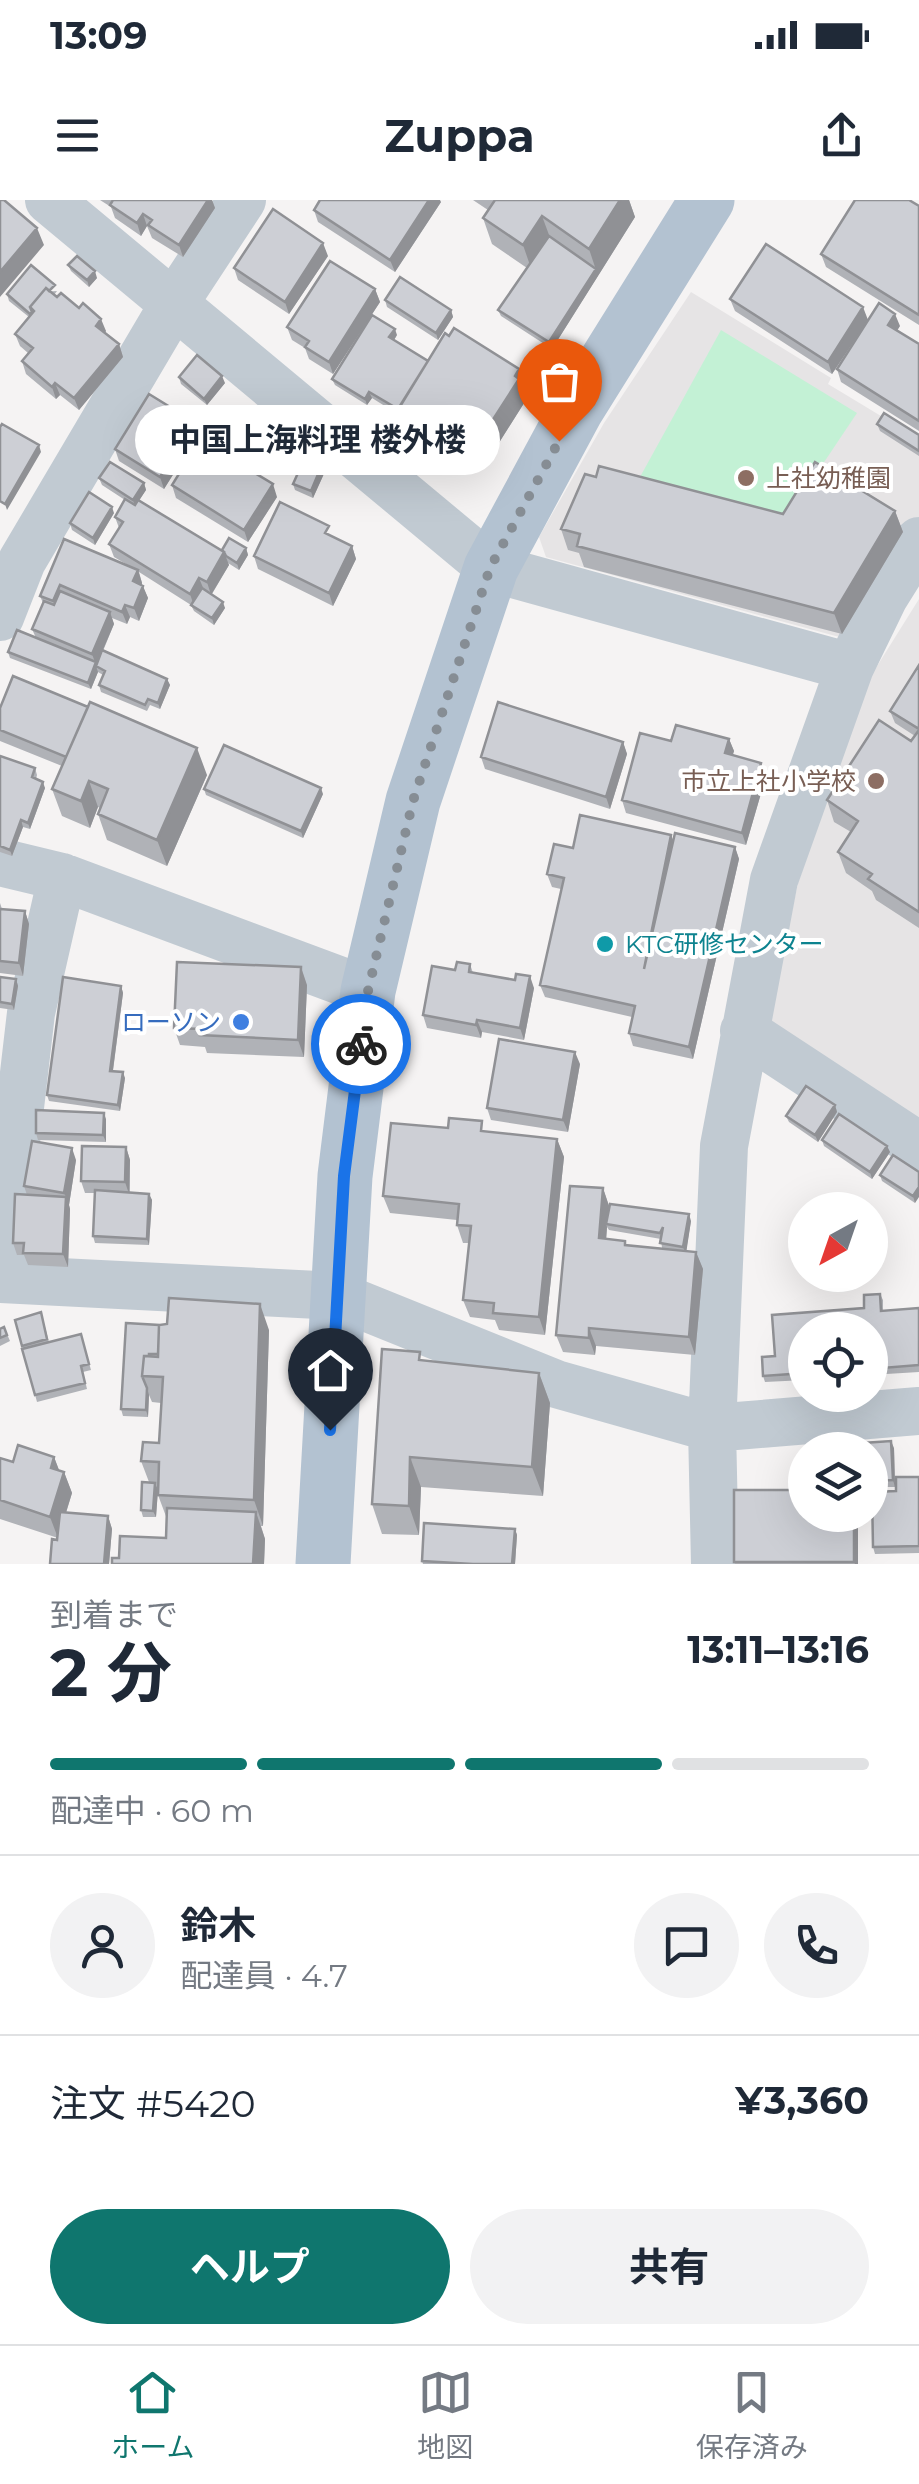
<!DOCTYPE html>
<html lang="ja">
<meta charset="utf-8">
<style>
:root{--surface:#fff;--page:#f2f2f3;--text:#1f2937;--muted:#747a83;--line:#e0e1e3;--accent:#0f766e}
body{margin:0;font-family:Montserrat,"Noto Sans JP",sans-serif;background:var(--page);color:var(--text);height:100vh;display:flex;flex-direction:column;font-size:38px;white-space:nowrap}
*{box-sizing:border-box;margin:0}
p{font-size:32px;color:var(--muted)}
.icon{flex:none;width:55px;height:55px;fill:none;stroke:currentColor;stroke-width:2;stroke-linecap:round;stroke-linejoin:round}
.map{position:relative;height:1364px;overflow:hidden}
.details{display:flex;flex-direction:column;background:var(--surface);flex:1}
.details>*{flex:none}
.needle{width:65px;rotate:220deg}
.controls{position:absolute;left:788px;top:992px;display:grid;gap:20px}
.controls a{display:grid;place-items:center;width:100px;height:100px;border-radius:50%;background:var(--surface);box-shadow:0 10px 40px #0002;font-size:50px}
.pin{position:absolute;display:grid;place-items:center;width:85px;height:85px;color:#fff;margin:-102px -42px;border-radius:50% 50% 50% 0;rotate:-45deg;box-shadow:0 0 10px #0007}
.pin .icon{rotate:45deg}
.courier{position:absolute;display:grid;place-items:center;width:100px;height:100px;margin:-50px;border:8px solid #1a73e8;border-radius:50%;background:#fff;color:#222;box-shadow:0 2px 12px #0007}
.bubble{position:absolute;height:70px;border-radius:35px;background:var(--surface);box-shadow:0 10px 40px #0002;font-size:32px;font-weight:700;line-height:70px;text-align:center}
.overview em{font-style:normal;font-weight:700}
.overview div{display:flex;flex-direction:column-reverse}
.overview{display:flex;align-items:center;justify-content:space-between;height:170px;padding:0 50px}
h1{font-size:65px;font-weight:700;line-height:75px}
.bar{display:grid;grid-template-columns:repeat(4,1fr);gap:15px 10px;align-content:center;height:120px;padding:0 50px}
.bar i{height:12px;border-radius:8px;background:var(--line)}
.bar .selected{background:var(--accent)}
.bar p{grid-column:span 4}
.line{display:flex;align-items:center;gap:25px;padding:0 50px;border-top:2px solid var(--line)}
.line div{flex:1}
.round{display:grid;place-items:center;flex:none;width:105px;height:105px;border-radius:52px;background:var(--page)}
.cta{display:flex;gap:20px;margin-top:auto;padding:20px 50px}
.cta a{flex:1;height:115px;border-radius:60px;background:var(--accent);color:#fff;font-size:40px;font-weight:700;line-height:115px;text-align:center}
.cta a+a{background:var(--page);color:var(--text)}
.status{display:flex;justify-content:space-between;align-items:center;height:70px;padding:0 50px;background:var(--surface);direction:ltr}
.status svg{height:28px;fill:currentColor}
header{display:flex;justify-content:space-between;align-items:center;height:130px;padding:0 50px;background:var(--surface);font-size:45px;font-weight:700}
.dock{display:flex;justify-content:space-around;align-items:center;height:140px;border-top:2px solid var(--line);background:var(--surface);font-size:28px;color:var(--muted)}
.dock a{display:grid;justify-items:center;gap:5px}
.dock .selected{color:var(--accent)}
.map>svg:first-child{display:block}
.education{fill:#e6e4e5}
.green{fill:#c3f1d5}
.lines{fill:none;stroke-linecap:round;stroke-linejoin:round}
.minor{stroke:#c1cad2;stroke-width:48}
.primary{stroke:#b3c2d1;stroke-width:55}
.wall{fill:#b0b2b7;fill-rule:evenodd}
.shaded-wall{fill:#909195}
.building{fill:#cdcfd5;stroke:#909195;stroke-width:2.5}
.done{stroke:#868d94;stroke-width:10;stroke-dasharray:0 18}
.route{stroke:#1a73e8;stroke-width:12}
.education-dot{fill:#8d6e63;stroke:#fff;stroke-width:4}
.culture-dot{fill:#0f9aa8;stroke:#fff;stroke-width:4}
.shop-dot{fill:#3f7fe0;stroke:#fff;stroke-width:4}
.labels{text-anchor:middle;stroke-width:8;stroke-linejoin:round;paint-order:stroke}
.education-label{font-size:25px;fill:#785e54;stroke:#fff;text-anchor:start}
.culture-label{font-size:25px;fill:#0d838f;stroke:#fff;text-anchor:start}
.shop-label{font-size:25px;fill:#366cbe;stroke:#fff;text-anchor:end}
</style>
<div class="status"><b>13:09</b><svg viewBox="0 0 49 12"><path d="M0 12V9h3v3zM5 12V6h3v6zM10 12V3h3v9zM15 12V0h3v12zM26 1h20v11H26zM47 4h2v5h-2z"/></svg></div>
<header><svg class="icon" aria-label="menu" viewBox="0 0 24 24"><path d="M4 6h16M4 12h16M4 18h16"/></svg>Zuppa<svg class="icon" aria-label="share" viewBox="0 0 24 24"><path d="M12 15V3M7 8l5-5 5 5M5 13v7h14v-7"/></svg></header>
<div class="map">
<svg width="919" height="1364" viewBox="0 0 919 1364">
<rect width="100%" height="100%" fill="#f5f3f3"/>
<!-- education -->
<path class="education" d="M691,92L831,178L828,184L919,239V317L843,438L546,357L539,337L604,223Z
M919,399V924L777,827L769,817L798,683L869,479Z"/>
<!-- green -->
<path class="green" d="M721,130L857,213L788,316L753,314L640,277Z"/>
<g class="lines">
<!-- minor -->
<path class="minor" d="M49,0L491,368L850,467
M919,341L884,397L850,467L774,680L724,946L712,1228L919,1211
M0,417L22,361L175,102L242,0
M0,662L62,677L368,791
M744,831L919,946
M0,1079L338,1096L556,1184L712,1228L715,1364
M0,1079L31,813L62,677"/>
<!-- primary -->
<path class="primary" d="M323,1364L345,976L368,791L413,601L491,368L576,210L707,0"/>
</g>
<!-- wall -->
<path class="wall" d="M100,0H212L215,8L183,57L152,38L147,26L141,36L115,18L111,7Z
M473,0H629L635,17L552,149L501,116L498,110L527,68L492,44L483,18L488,10Z
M441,2L395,72L318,22L314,10Z
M919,6V125L826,67L821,54Z
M328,56L289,114L238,80L234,68Z
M68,65L97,78L89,87L71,71Z
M375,89L380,102L333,174L309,159L305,148L292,140L287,127Z
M57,91L54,95L106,131L105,133L119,144L123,157L79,210L60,195L56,199L26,174L22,161L28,153L20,146L15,134L29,117L9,101L7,94Z
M730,99L868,120L832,174L735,111Z
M385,100L451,110L453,117L438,140L387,107Z
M900,126L897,130L919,144V231L841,182L837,169Z
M397,135L394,140L428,161L519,169L527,190L524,194L526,200L490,257L479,250L474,257L436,234L427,248L404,234L396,213L372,198L367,205L335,185L332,179Z
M179,177L225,183L207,205L181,184Z
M183,224L180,229L191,246L164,289L119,261L115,249Z
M877,224L919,235V256L880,231Z
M324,260L327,267L313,298L295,290L293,284Z
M99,278L144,283L146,290L139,300L222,350L246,348L248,355L239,370L228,363L229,365L212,394L225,408L214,425L194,411L191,405L139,372L142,383V385L148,398L139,421L130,417L127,424L112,418L114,424L103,451L167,479L170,485L160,509L150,505L147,511L101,492L99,485L103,475L98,472L91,489L10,458L8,452L36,438L32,429L43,403L40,396L64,339L131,367L114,357L109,344L119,328L115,317L125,300L102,285Z
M172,285L277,297L248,342L176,298Z
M895,311L903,332L842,434L584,367L579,353L568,350L561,329L783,314Z
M114,313L95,345L72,330L70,323Z
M332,336L352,346L356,359L333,406L258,369L254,356Z
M919,465V728L876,700L872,691L846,673L838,652L851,632L834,622L827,600L911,541L915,536L895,523L890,511Z
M0,508L207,575L167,666L107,640L98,614L100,608L98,607L90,628L62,616L52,589L62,566L0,541Z
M729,539L734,551L732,555L766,576L746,645L626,613L622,600L671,541Z
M623,542L627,554L610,609L485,569L481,557Z
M0,556L35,568L37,575L36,579L45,588L30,629L23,627L12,656L0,652Z
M204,589L323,594L303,638L206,595Z
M673,640L735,647L739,659L693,859L633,846L629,833L632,817L545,797L540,785L561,689L552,687L547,674L573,648Z
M0,703L2,709L25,711L29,724L23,776L0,773Z
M470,764L473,773L534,788L524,840L482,832L481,838L427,828L423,815L455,770Z
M0,777L16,779L18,786L14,810L0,808Z
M307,785L304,857L207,853L205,847L180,845L174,828Z
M121,786L123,793L113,871L125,878L120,911L49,901L47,895Z
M580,864L568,932L491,920L487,908Z
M835,905L837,912L818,942L789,922L786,916Z
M106,919V942L38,940L36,933Z
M485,932L557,939L564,957L545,1135L499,1130L495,1120L470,1117L463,1100L469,1043H463L457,1025V1020L390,1013L383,996Z
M822,940L887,946L890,952L872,979L824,946Z
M126,947L130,960V992L149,994L152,1000L149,1045L95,1043L93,1036L95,993H85L81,981Z
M76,960L69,1005L70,1009L68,1067L28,1065L24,1055H17L13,1043L27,995L24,986Z
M919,972L915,1003L882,981L880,975Z
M603,988L609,1006L691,1021L686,1051L696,1052L703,1069L695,1155L596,1146L595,1155L563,1152L556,1135ZM607,1027L609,1030L661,1039L662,1048L626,1045L606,1039Z
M880,1094L883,1100V1111L919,1108V1172L870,1175V1130H805V1180L765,1182L763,1176L762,1157L775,1156L772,1115L864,1108V1095Z
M41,1112L49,1142L81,1134L91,1170L83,1172L87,1189L37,1202L15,1120Z
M126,1123L269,1130L263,1326H261L265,1339L264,1364H112L119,1358L166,1338L167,1319L158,1295V1288L156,1317H143L141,1310L149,1282L141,1261L159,1243L161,1203L152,1202L149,1195L148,1217L123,1216L121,1209Z
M4,1127L10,1141L0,1146V1129Z
M423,1160L539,1173L550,1203L543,1296L421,1287L419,1335L382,1334L372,1304Z
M894,1248L895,1287H870V1250Z
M54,1257L59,1270L64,1272L72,1293L66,1313L108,1316L112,1329L109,1364H50L58,1338L0,1319V1258L13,1262Z
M919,1277V1353L875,1354L873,1347L896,1291Z
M805,1315H858V1364H735L734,1362Z
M515,1329L517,1335L515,1364H423L422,1361Z"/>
<!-- shaded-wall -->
<path class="shaded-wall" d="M208,0H212L215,8L183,57L179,45Z
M429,0H440L441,2L395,72L390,60Z
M620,0H629L635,17L598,76L589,49Z
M143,14L147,26L141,36L137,23Z
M542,16L552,43L532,71L523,45Z
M37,28L44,45L0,97V72Z
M323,43L328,56L289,114L285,102Z
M596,69L598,76L552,149L549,142Z
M95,71L97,78L89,87L87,80Z
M375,89L380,102L333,174L329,162Z
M863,107L868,120L832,174L828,162Z
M451,110L453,117L438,140L436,133Z
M895,114L900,126L893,137L888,125Z
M101,119L106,131L100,138L96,126Z
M395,129L397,135L392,143L389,137Z
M119,144L123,157L79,210L74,198Z
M519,169L527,190L524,194L526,200L490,257L483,235Z
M222,176L225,183L207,205L204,199Z
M55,183L60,195L56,199L52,187Z
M369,192L372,198L367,205L365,199Z
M178,212L183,224L175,236L171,224Z
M428,212L436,234L427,248L419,227Z
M471,228L479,250L474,257L466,236Z
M187,234L191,246L164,289L160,277Z
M39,245L41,252L7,310L5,304Z
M324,260L327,267L313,298L311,291Z
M144,283L146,290L135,307L133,300Z
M273,284L277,297L248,342L244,330Z
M112,307L114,313L95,345L93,338Z
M895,311L903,332L842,434L834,413Z
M352,346L356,359L333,406L329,393Z
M246,348L248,355L239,370L237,363Z
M224,352L229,365L211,395L207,382Z
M138,370L142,383L138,394L133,381Z
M199,378L204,390L194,406L190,394Z
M143,386L148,398L139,421L134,408Z
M223,402L225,408L214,425L212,418Z
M125,405L130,417L127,424L122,412Z
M110,412L114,424L96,466L98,472L91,489L88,483L96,465L92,454Z
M167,479L170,485L160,509L158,503Z
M729,539L734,551L730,566L725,553Z
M623,542L627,554L610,609L606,597Z
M197,548L207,575L167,666L157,640Z
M761,563L766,576L746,645L742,633Z
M89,581L98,607L90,628L81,601Z
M43,582L45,588L30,629L28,623Z
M321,588L323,594L303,638L301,631Z
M21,620L23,627L12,656L10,650Z
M671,635L676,647L644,769Z
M735,647L739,659L693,859L689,847Z
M25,711L29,724L23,776L19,763Z
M301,767L307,785L304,857L298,840Z
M530,776L534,788L524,840L520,828Z
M16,779L18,786L14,810L12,804Z
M121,786L123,793L112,877L110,871Z
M477,820L482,832L481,838L476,825Z
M575,852L580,864L568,932L563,920Z
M123,872L125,878L120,911L118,905Z
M835,905L837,912L818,942L815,935Z
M104,913L106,919V942L103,935Z
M557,939L564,957L545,1135L539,1117Z
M887,946L890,952L872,979L870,972Z
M126,947L130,960L129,994L125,982Z
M72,948L76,960L69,1005L70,1009L68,1067L63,1054L66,997L64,993Z
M919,987V997L915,1003L913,996Z
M603,988L609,1006L606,1024L607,1027L605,1056L599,1038Z
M149,994L152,1000L149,1045L147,1039Z
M689,1014L691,1021L686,1054L683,1047Z
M696,1052L703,1069L695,1155L689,1137Z
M260,1104L269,1130L263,1326L254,1300Z
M589,1128L596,1146L595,1155L589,1138Z
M539,1173L550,1203L543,1296L532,1267Z
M147,1188L149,1195L148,1217L146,1210Z
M891,1241L894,1248L895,1287L893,1280Z
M54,1257L62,1278L51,1268Z
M410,1257L421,1287L419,1335L409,1306Z
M64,1272L72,1293L58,1338L50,1317Z
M155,1283L158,1290L156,1317L153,1311Z
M256,1312L265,1339L264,1364H253Z
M854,1315H858V1364H855L854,1362Z
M108,1316L112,1329L109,1364H104Z
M515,1329L517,1335L515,1364H512Z"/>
<!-- building -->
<path class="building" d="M0,0H4L37,28L0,72Z
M113,0H208L179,45L148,25L152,20L143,14L137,23L110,5Z
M320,0H429L390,60L314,10Z
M495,0H620L589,49L542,16L523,45L483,18Z
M855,0H909L919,6V115L821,54Z
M273,9L323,43L285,102L234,68Z
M549,36L596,69L549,142L498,110Z
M766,44L863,107L828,162L730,99Z
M77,56L95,71L87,80L68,65Z
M330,61L375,89L329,162L305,147L309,141L287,127Z
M31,65L55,85L49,91L46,88L30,107L32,112L30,114L7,94Z
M400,77L451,110L436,133L385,100Z
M46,88L57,97L61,93L79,108L83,103L101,119L96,126L119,144L74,198L55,183L52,187L22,161L33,148L15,134L34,111L30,107Z
M879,103L895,114L888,125L919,144V221L837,169Z
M372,115L395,129L389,137L428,161L398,209L369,192L365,199L332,179Z
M454,128L519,169L515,176L519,179L483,235L471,228L466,236L428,212L419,227L396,213L445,133L449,136Z
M197,155L222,176L204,199L179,177Z
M149,194L178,212L171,224L187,234L160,277L115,249Z
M884,213L919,235V251L877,224Z
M2,224L39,245L5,304L0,301V227Z
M200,240L273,284L244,330L172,285Z
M307,253L324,260L311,291L293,284Z
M110,262L144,283L133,300L99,278Z
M815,262L895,311L834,413L577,346L580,334L561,329L585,274L596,277L599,266L783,314Z
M89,292L112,307L93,338L70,323Z
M125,299L135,305L138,300L224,352L207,382L199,378L190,394L109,344L123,322L115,317Z
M280,302L329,326L325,333L352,346L329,393L254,356Z
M229,338L246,348L237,363L226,356L224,352L222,350Z
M64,339L138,370L133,381L143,386L134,408L125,405L122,412L60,385L53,401L40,396Z
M202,388L223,402L212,418L191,405Z
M60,391L110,412L92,454L32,429L44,401L54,405Z
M17,430L96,462L88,483L8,452Z
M102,450L167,479L158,503L148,499L145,505L99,485L105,471L96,466Z
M919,465V529L890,511Z
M13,476L88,507L66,557L0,530V508Z
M90,502L197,548L157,640L98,614L108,589L89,581L81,601L52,589Z
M498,502L623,542L606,597L481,557Z
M879,520L911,541L919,530V712L868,679L872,674L838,652L858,621L827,600Z
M676,525L729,539L725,553L761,563L742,633L622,600L640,533L671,541Z
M224,545L321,588L301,631L204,589Z
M0,556L35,568L32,577L43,582L28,623L21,620L10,650L0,646Z
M580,615L671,635L644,769L675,633L735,647L689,847L629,833L635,806L540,785L564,678L547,674L554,644L573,648Z
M0,709L25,711L19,763L0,761Z
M177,762L301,767L298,840L200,835L201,829L174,828Z
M457,762L470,764L469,772L515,780L516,774L530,776L520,828L477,820L476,825L423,815L432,766L455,770Z
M0,777L16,779L12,804L0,802Z
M63,777L121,786L110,871L123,872L118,905L47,895Z
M499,839L575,852L563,920L487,908Z
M806,886L835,905L815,935L786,916Z
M36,910L104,913L103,935L36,933Z
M839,914L887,946L870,972L822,940Z
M449,918L482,921L481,931L557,939L539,1117L493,1113L494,1103L463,1100L471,1026L457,1025L459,1004L383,996L391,923L448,928Z
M32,941L72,948L64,993L24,986Z
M82,946L126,947L125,982L81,981Z
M893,955L919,972V987L913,996L880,975Z
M570,986L603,988L599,1038L625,1041V1045L696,1052L689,1137L589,1128V1138L556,1135Z
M95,990L149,994L147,1039L93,1036Z
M15,994L66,997L63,1054L23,1053L24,1043H13Z
M610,1004L689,1014L683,1047L660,1043L663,1027L660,1033L606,1024Z
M880,1094L881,1111L919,1108V1165L870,1169V1130H805V1173L763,1176L762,1157L775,1156L772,1115L864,1108V1095Z
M169,1098L260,1104L254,1300L158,1295L159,1262L141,1261L143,1242L159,1243L163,1177L142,1176L144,1156L158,1157L159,1125L167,1124Z
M41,1112L47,1139L22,1146L15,1120Z
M126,1123L159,1125L158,1154H149V1156H144L142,1176L147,1188L146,1210L121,1209Z
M4,1127L7,1135L0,1138V1129Z
M81,1134L89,1164L81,1166L85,1183L35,1195L22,1149Z
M382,1149L420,1152L419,1160L539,1173L532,1267L410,1257L409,1306L372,1304Z
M891,1241L893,1280L870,1281V1250H864L863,1243Z
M18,1245L54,1257L51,1268L64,1272L50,1317L0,1300V1258L13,1262Z
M896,1277H919V1346L873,1347L872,1292L896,1291Z
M142,1282L155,1283L153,1311L141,1310Z
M734,1290H805V1315H854V1362H734Z
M167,1308L256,1312L253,1364H112V1358H119L120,1336L166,1338Z
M60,1312L108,1316L104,1364H50L52,1339L57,1340Z
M424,1323L515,1329L512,1364H473L422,1361Z"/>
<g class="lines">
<!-- done -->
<path class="done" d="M361,844L368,791L413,601L490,368L559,241"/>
<!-- route -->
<path class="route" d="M330,1230L344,976L361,844"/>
</g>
<!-- markers -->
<g class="education-dot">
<circle cx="746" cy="278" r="10"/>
<circle cx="876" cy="581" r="10"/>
</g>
<circle class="culture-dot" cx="605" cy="744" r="10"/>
<circle class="shop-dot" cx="241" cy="822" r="10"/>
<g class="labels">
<!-- education labels -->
<g class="education-label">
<text x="766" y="287">上社幼稚園</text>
<text x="856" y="590" text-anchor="end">市立上社小学校</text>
</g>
<!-- culture labels -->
<g class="culture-label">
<text x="625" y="753">KTC研修センター</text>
</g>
<!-- shop labels -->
<g class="shop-label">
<text x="221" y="831">ローソン</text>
</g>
</g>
</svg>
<div class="controls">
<a><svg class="needle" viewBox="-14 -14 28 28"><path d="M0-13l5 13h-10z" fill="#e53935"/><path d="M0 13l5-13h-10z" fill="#747a83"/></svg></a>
<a><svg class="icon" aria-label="locate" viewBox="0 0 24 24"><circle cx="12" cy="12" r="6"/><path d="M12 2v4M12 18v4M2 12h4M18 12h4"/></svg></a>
<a><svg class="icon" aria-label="layers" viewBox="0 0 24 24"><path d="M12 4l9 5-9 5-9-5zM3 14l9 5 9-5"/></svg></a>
</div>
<div class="pin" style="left:559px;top:241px;background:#ea580c"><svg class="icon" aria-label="bag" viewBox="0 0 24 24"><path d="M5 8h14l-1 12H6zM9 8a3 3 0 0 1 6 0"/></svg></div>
<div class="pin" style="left:330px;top:1230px;background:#1f2937"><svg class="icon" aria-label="home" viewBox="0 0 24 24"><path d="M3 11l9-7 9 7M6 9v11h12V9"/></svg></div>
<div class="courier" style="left:361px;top:844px"><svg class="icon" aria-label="bike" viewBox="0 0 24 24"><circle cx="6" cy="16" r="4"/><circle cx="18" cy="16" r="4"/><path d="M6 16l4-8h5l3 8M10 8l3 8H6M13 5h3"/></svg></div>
<div class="bubble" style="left:135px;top:205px;width:365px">中国上海料理 楼外楼</div>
</div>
<section class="details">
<div class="overview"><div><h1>2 分</h1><p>到着まで</p></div><em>13:11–13:16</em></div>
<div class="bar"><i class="selected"></i><i class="selected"></i><i class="selected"></i><i></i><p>配達中 · 60 m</p></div>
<div class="line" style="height:180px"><a class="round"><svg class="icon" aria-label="person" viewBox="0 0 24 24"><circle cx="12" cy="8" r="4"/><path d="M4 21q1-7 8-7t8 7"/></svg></a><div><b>鈴木</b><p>配達員 · 4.7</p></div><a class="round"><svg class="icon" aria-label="chat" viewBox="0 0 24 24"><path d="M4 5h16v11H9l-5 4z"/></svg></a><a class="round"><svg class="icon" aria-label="phone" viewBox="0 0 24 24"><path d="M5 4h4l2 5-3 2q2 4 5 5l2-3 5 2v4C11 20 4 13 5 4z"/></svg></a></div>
<div class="line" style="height:130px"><div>注文 #5420</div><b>¥3,360</b></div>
<div class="cta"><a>ヘルプ</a><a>共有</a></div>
</section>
<nav class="dock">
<a class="selected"><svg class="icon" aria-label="home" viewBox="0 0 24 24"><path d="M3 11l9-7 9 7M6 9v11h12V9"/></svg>ホーム</a>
<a><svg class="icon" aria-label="map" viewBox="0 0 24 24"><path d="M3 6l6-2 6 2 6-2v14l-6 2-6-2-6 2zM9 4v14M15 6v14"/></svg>地図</a>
<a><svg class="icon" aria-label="saved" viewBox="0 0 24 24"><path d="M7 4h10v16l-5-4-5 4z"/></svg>保存済み</a>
</nav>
